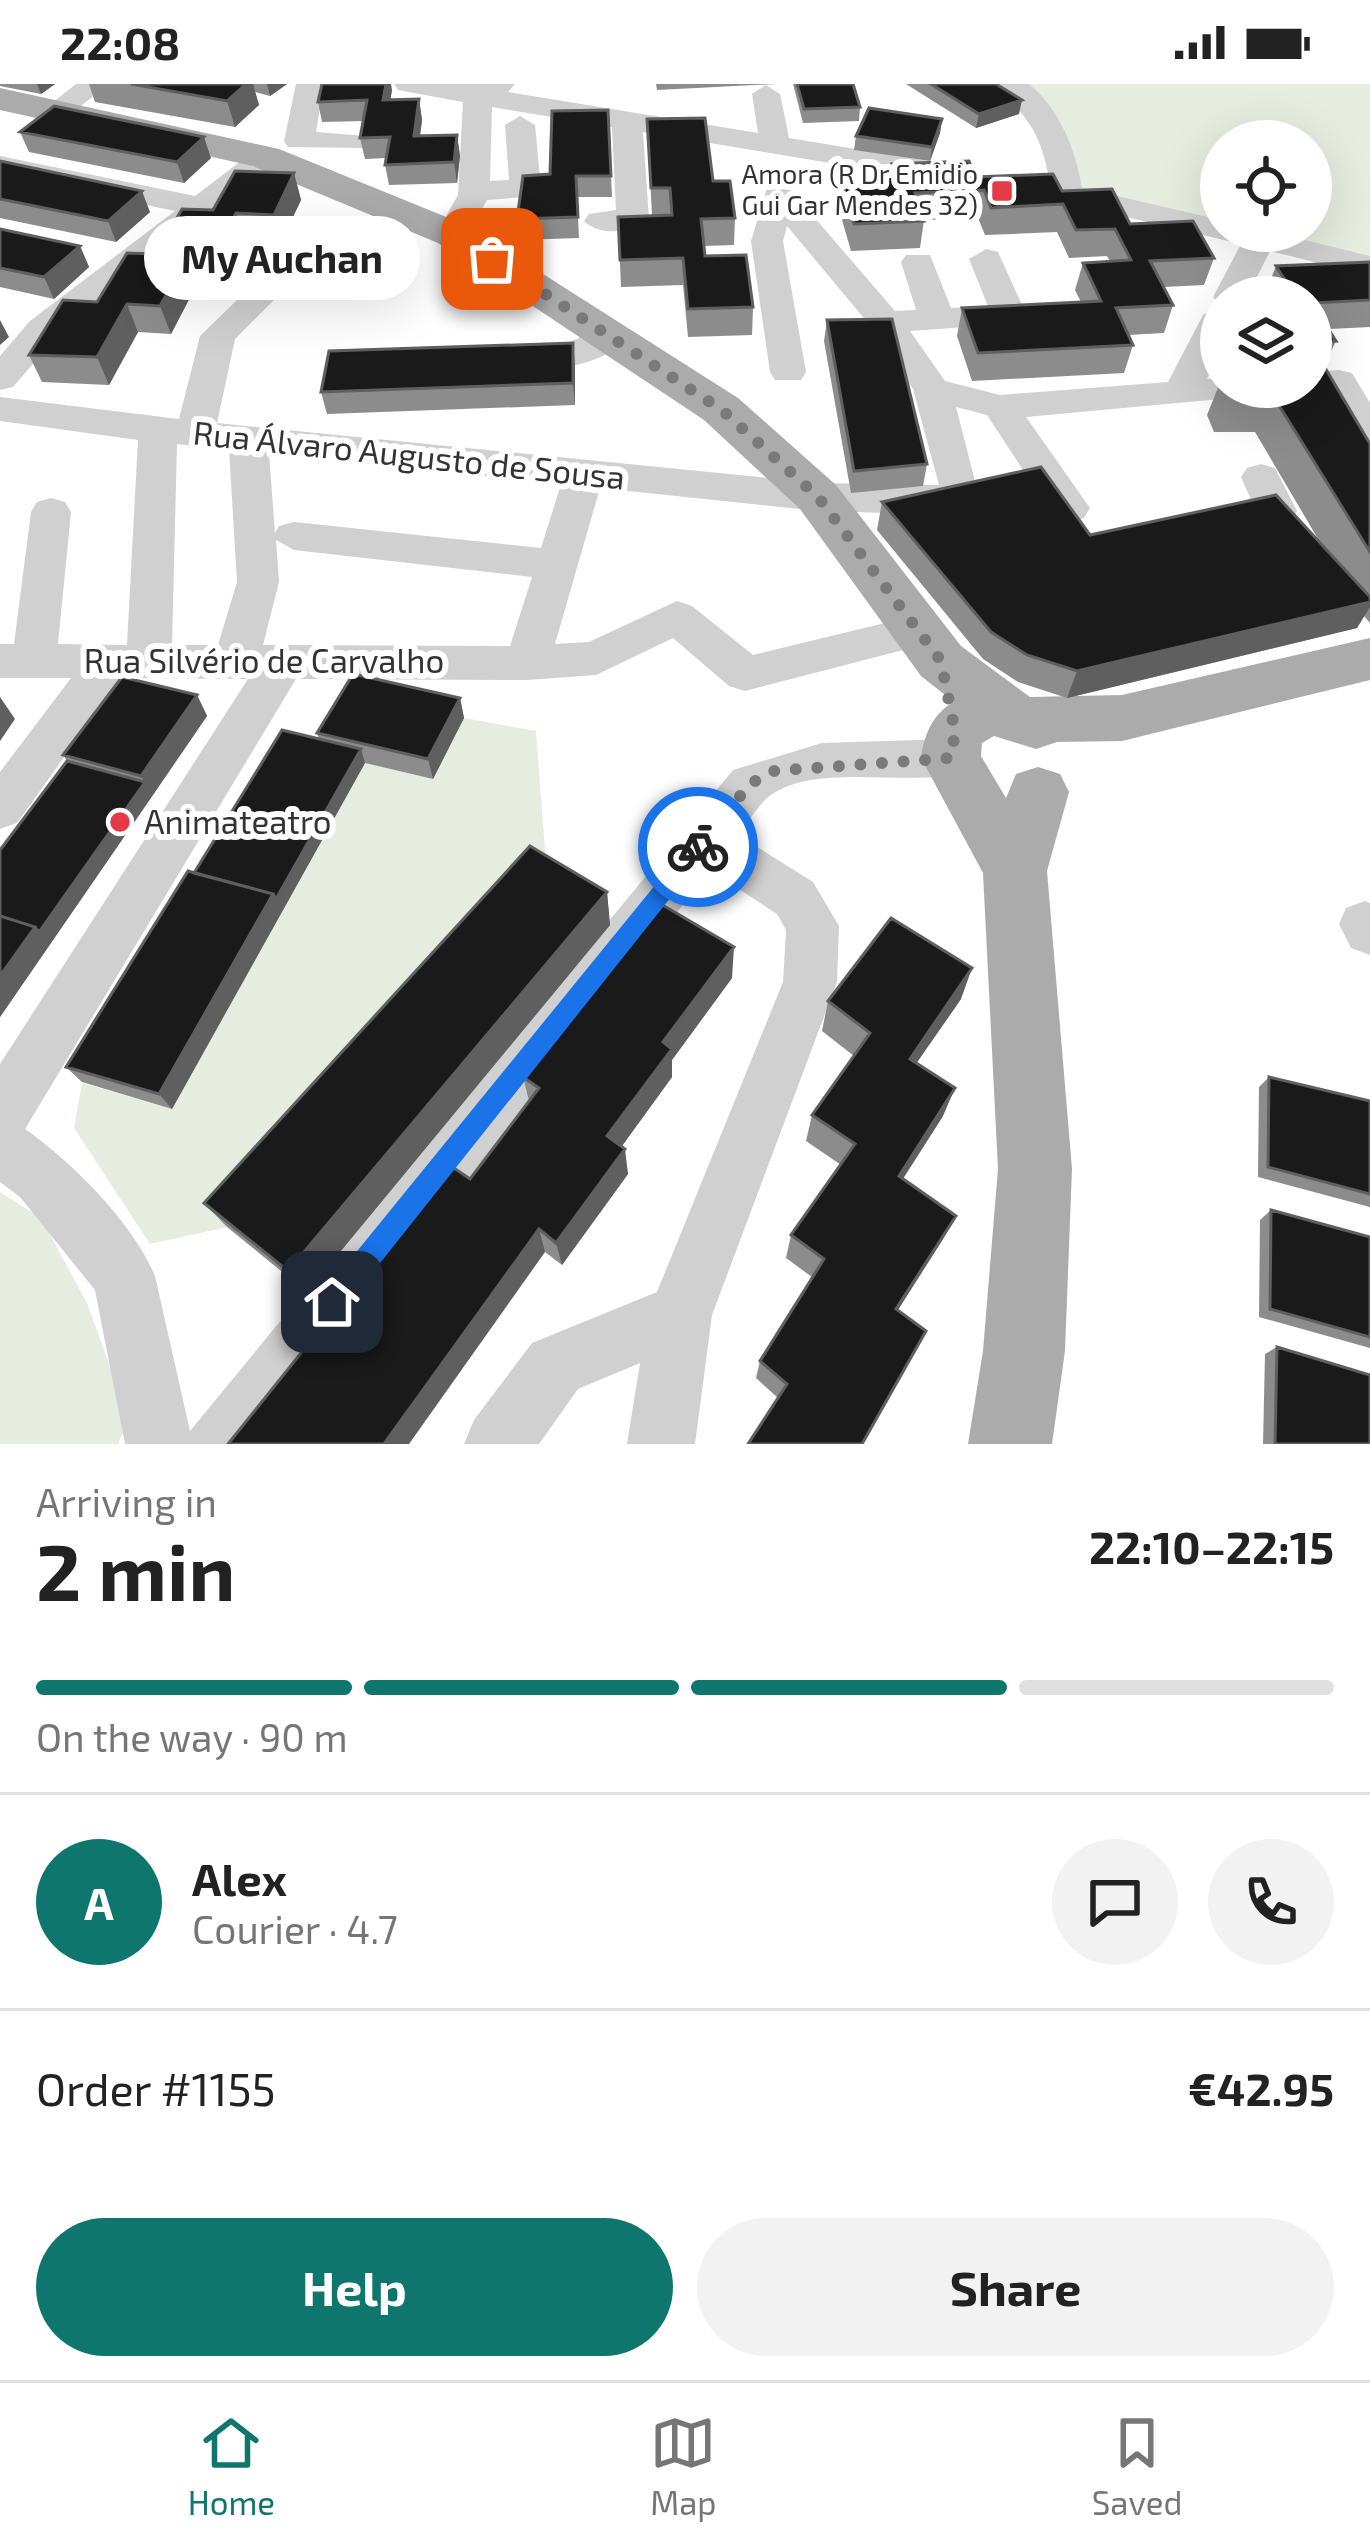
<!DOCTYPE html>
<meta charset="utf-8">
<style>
:root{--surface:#fff;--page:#f2f2f2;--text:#222;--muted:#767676;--line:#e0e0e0;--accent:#0f766e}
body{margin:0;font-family:"Exo 2",sans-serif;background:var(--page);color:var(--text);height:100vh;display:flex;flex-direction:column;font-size:45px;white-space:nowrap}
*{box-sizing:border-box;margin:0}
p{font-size:39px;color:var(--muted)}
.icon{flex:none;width:66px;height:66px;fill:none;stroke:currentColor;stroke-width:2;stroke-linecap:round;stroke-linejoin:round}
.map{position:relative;height:1360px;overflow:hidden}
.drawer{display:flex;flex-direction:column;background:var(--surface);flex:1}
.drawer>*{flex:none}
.tools{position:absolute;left:1200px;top:36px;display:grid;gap:24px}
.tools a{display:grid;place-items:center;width:132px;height:132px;border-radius:50%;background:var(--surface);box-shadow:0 12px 48px #0002;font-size:60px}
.pin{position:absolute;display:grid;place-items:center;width:102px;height:102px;color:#fff;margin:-51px;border-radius:24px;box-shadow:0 6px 18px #0006}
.courier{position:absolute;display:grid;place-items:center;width:120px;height:120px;margin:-60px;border:9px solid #1a73e8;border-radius:50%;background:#fff;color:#222;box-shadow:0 3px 15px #0007}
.bubble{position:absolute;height:84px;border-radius:42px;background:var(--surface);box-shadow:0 12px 48px #0002;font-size:39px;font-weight:700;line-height:84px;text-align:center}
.headline em{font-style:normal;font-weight:700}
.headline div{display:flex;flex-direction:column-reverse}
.headline{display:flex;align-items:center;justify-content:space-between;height:204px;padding:0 36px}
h1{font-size:78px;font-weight:700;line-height:90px}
.bar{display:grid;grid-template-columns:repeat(4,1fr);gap:18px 12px;align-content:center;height:144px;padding:0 36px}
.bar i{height:15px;border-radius:9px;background:var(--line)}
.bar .on{background:var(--accent)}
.bar p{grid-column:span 4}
.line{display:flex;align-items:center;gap:30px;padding:0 36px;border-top:3px solid var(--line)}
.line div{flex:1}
.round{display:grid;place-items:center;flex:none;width:126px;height:126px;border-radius:63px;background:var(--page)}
.button{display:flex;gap:24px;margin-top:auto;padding:24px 36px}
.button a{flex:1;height:138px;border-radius:72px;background:var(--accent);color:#fff;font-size:48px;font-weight:700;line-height:138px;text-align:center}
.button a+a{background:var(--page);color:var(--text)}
.status{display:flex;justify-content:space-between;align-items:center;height:84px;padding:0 60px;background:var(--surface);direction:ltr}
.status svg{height:33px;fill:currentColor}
.tabs{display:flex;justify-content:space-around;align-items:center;height:168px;border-top:3px solid var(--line);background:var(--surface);font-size:33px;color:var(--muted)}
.tabs a{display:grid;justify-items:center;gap:6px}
.tabs .on{color:var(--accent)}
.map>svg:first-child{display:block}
.green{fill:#e6ecdf}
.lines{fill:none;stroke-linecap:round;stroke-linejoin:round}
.minor{fill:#d0d0d0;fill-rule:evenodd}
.major{fill:#ababab;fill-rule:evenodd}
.wall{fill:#8c8c8c}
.shaded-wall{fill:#5f5f5f}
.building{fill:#1a1a1a;stroke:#5f5f5f;stroke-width:3}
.route{fill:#1a73e8}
.done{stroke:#7a7a7a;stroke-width:12;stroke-dasharray:0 21.6}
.poi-dot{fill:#e63946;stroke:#fff;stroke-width:4.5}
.labels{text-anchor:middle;stroke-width:12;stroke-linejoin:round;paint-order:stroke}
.far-poi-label{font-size:27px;fill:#333;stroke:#fff;text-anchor:end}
.street-label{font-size:33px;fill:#333;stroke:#fff}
.poi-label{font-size:33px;fill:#333;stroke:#fff;text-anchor:start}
</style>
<div class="status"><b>22:08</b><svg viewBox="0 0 49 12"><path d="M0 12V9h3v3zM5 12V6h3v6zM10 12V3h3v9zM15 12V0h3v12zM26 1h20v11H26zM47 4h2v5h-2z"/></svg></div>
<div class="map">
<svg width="1370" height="1360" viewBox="0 0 1370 1360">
<rect width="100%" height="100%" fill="#fff"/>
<!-- green -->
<path class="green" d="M1019,0H1370V172L1259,147H1311V57H1221V138L1083,106Z
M464,634L536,647L546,780L227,1143L150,1160L74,1044L82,999L172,1025L365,679L433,695Z
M0,1108L41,1134L87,1219L129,1335L118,1360H0Z"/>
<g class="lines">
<!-- minor -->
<path class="minor" d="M76,0H109L68,32H48L43,26Z
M296,0H324L316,48L365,52L369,58L365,64L288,63L284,57Z
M394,0H515L508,8L758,49L752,10L766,1L780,10L789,54L958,82L974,91L958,100L643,48L649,135C635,150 598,152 584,137L589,130L616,126L612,43L492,23L490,97L509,96L505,41L520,32L535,41L541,104L525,113L487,116L464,157L452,160L436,150L458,111L463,18L398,6Z
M996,0H1029C1060,26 1075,64 1082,104L1221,136V147H1268L1370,172V192L1270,167L1247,213H1221V266L1207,295L1221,294V303H1270L1264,311L1026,333L1090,424L1084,434L1070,438L1056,434L1044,416L924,430L818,427L600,404L555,560L589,558L677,517L692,522L753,571L918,531L934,536L940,547L934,558L745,607L729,602L673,554L596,591L527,596L296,595L25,1045C72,1078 133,1139 155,1192L190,1347L733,686L822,659L951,655L968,661L975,674L968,687C912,706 815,675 767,714C756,724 747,740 738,751L813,798L839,842L837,898L712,1231L695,1360H627L640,1279L578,1305L539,1360H464L474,1336L532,1259L657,1208L783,898L786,846L777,830L710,786L261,1360H125L95,1206L20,1113L0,1098V980L248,595L121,594L17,739L0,745V688L71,594H0V560H14L31,428L37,418L51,414L65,418L71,428L58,560L127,561L138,356L0,337V313L179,335L200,252L280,174L292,171L309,181L235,255L217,339L818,399L939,401L913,305L873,245L787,142L783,157L806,288L801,296H775L770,288L751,157L767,104H789L895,227L916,226L901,178L906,171H930L951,224L988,222L969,175L986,165L998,168L1027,232L1021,239L910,247L945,297L1000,311L1168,298L1203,231L1220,221L1213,213L1241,160L1045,114L1040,107L1050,99L1049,93C1038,41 1027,37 996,0ZM956,323L987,331L1027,392L975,397ZM177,360L229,365L237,498L218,561H172ZM269,369L561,400L541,464L294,438L279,442L275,449ZM276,456L294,466L532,493L510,562L263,561L279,498Z
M265,64L280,73L276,79L221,123L217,131L207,133L56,253L13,303L0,306V272L30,237L175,127L0,90V72L195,112L254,67Z
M611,241L624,244L629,252C604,285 534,291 496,282L491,274L496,266L564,260Z
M1339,286L1352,289L1370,319V365L1356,362L1327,309L1311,310L1295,303H1311V288Z
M1261,380L1275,384L1297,427L1291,437L1230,450L1216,446L1210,436L1216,426L1252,418L1241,393L1247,384Z
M1365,817L1370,819V871L1351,864L1339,840L1346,824Z"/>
<!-- major -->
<path class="major" d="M0,4L279,65L466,141L738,314L836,401L961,562L1030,613L1122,611L1370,554V596L1122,657L1057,658L1036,665L994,652L982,659L981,672L1006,714L1016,690L1038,683L1060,690L1069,708L1047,787L1072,1085L1065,1267L1052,1360H968L983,1267L998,1085L983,789L921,674C924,651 933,629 954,618L921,592L800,425L704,336L438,159L253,82L0,26Z"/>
</g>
<!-- wall -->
<path class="wall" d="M0,0H55L41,10L0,2Z
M89,0H287L270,12L255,8L259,21L235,43L95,18Z
M656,0H776L657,6Z
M793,0H853L860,23L859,37L803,39Z
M906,0H996L1019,30L976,44Z
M392,6L390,16L419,15L422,36L420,52L457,51L460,72L457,99L389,101L385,81L386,74L365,75L360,54L364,37L322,38L318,18Z
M608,26L612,113H577L579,154L519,156L517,135L550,90Z
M647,35L713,97L735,134L734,161L704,162L705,172L753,223L752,251L688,253L683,201L621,203L618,133L652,131Z
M942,35L940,49L930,77L854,66L856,52Z
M20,48L211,74L184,99L29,68Z
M0,77L150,128L116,158L0,134Z
M892,80L1062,107L1130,140L1214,174L1204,201L1164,203L1173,221L1164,249L1128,251L1133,261L1124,289L972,297L957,252L962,224L1081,218L1075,206L1083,179L1110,177L1107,172L1069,174L1057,148L985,151L978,134L924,136L920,164L851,167L838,122L841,95L891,93Z
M294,89L301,116L281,158L244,157L222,201L197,200L171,250L138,248L109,301L42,298L29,271L213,126Z
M0,145L80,162L89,183L54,215L0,203Z
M1370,178V243L1329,245L1336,257L1324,282L1370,360V539L1364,532L1357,544L1067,614L1018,598L983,575L877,446L882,418L1090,451L1321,460L1255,348H1214L1207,331L1221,296V303H1311V213H1267L1265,210L1276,182Z
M827,236L927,380L923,402L851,409L824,257Z
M575,281V321L327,330L321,308Z
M197,611L207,632L0,933V766L67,677L63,671Z
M460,614L464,634L433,695L365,679L172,1025L82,998L66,983L194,789L319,655L317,649Z
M607,808L610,841L307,1208L227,1143L204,1119Z
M732,894L672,976V993L622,1062L628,1090L562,1181L545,1168L470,1095L529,1017L523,993L583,919L581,906Z
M961,915L916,979L943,1032L903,1095L943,1155L897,1226L778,1314L756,1294L760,1277L812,1193L786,1174L791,1151L841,1081L806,1057L812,1031L854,972L822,947L828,917Z
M1269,993L1370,1017V1123L1258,1093L1259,1003Z
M1271,1126L1370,1153V1264L1259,1233L1260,1136Z
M1277,1263L1370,1360H1263L1265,1270Z"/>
<!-- shaded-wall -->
<path class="shaded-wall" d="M37,0H55L41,10Z
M246,0H253L259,21L235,43L227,17Z
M267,0H287L270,12Z
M386,0H391L392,6L387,37L383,16Z
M419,15L422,36L417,73L414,52Z
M1022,16L1019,30L976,44L979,30Z
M942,35L940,49L930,77L932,63Z
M457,51L460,72L457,99L454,78Z
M204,53L211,74L184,99L177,78Z
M294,89L301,116L281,158L274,131Z
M142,107L150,128L116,158L108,137Z
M236,129L244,157L222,201L213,173Z
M80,162L89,183L54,215L44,193Z
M188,172L197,200L171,250L160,222Z
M127,220L138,248L109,301L97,273Z
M0,236L9,253L0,261Z
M573,259L575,281V321L573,299Z
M1370,518V523L1357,544L1067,614L1077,587Z
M197,611L207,632L153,711L141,692Z
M0,613L15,635L0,657Z
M460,614L464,634L433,695L428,675Z
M361,665L365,679L172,1025L159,1010L273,810Z
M145,698L153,711L0,933V892L35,843Z
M607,808L610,841L307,1208L288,1187Z
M734,863L732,894L672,976V993L611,1077L607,1052L663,958Z
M972,884L961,915L900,1003L910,975Z
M955,1004L943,1032L889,1116L899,1092Z
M625,1065L628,1090L562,1181L556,1159Z
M956,1132L943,1155L886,1245L896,1225Z
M539,1145L545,1168L409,1360H384Z"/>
<!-- building -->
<path class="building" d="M131,0H246L227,17Z
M322,0H386L383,16L419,15L414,52L457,51L454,78L385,81L390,53L360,54L367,16L318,18Z
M797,0H853L860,23L804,25Z
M931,0H996L1022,16L979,30Z
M54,22L204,53L177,78L20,48Z
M869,24L942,35L932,63L856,52Z
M608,26L611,92H576L578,133L517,135L523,92L550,90L552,27Z
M705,34L713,97H730L735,134L701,135L705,172L746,171L753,223L688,225L683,174L620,176L618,133L672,131L670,104H651L647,35Z
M0,77L142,107L108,137L0,115Z
M969,77L975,93L1053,90L1062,107L1112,105L1130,140L1193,137L1214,174L1150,177L1173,221L1116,224L1133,261L978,269L962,224L1101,217L1083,179L1131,176L1115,145L1076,146L1063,120L991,124L984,106L915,109L924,137L854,140L841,95L897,92L892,80Z
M235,87L294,89L274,131L236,129L213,173L188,172L160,222L127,220L97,273L29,271L63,216L97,218L127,169L156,170L182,125L213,126Z
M0,145L80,162L44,193L0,184Z
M1370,178V216L1312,219L1336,257L1311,258V213H1296L1276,182Z
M892,235L927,380L854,387L827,236Z
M573,259V299L321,308L329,267Z
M1324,282L1370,360V468L1272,310H1230L1227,303H1311V283Z
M1041,383L1090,451L1276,411L1370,513V518L1077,587L1027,571L991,548L882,418Z
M353,590L460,614L428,675L317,649Z
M122,593L197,611L141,692L63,671Z
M282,646L361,665L276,815L273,810L194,789Z
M67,677L145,698L39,848L35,843L0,832V766Z
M530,762L607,808L288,1187L204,1119Z
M188,787L273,810L159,1010L66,983Z
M654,816L734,863L663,958L672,965L607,1052L625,1065L556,1159L539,1145L384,1360H228L451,1082L470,1095L539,1004L523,993L590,911L581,906Z
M0,832L35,843L0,892Z
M891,834L972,884L910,975L955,1004L899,1092L956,1132L896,1225L926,1247L862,1360H748L787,1300L760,1277L824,1175L791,1151L855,1060L812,1031L870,949L828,917Z
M1269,993L1370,1017V1110L1268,1083Z
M1271,1126L1370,1153V1253L1270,1225Z
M1277,1263L1370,1291V1360H1275Z"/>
<!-- route -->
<path class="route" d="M698,755L706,757V769L342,1227L332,1231L323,1227L320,1218L323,1209L691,757Z"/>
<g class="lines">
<!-- done -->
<path class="done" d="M492,175L722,326L818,413L941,577L955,648L951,674L773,687L750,700L698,763"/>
</g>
<!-- markers -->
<g class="poi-dot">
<rect x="990" y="95" width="24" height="24" rx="6"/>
<circle cx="120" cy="738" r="12"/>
</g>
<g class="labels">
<!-- far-poi labels -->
<g class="far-poi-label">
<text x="978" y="100">Amora (R Dr Emidio<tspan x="978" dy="31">Gui Gar Mendes 32)</tspan></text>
</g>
<!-- street labels -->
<g class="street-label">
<text transform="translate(409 371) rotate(6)" y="12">Rua Álvaro Augusto de Sousa</text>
<text x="264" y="589">Rua Silvério de Carvalho</text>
</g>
<!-- poi labels -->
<g class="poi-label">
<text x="144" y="750">Animateatro</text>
</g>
</g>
</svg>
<div class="tools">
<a><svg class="icon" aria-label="locate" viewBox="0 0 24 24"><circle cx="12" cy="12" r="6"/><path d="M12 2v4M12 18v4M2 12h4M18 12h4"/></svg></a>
<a><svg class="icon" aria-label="layers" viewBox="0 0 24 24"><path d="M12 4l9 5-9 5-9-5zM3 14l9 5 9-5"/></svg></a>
</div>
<div class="pin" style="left:492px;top:175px;background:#ea580c"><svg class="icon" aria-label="bag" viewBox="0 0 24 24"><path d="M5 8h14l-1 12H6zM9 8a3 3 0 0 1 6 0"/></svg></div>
<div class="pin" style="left:332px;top:1218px;background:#1f2937"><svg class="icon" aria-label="home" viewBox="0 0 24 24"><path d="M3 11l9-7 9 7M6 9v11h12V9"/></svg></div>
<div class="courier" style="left:698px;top:763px"><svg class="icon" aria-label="bike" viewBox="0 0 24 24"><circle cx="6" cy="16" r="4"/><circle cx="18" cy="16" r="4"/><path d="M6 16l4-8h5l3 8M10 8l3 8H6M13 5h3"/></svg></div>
<div class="bubble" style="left:144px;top:132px;width:276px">My Auchan</div>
</div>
<section class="drawer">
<div class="headline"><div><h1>2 min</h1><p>Arriving in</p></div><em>22:10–22:15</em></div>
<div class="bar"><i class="on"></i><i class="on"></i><i class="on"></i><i></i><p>On the way · 90 m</p></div>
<div class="line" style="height:216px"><b class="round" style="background:var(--accent);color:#fff">A</b><div><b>Alex</b><p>Courier · 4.7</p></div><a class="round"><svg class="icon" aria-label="chat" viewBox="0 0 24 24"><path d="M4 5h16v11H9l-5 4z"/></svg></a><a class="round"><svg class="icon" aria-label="phone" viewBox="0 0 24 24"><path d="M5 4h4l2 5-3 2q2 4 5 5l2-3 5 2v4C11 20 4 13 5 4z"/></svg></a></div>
<div class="line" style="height:156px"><div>Order #1155</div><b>€42.95</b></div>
<div class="button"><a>Help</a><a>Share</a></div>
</section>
<nav class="tabs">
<a class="on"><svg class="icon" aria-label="home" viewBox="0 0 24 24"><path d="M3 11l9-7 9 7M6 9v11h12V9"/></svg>Home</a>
<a><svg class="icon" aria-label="map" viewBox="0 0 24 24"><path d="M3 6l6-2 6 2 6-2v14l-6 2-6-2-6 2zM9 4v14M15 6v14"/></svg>Map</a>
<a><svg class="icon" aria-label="saved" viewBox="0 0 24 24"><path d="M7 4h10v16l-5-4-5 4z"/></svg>Saved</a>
</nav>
